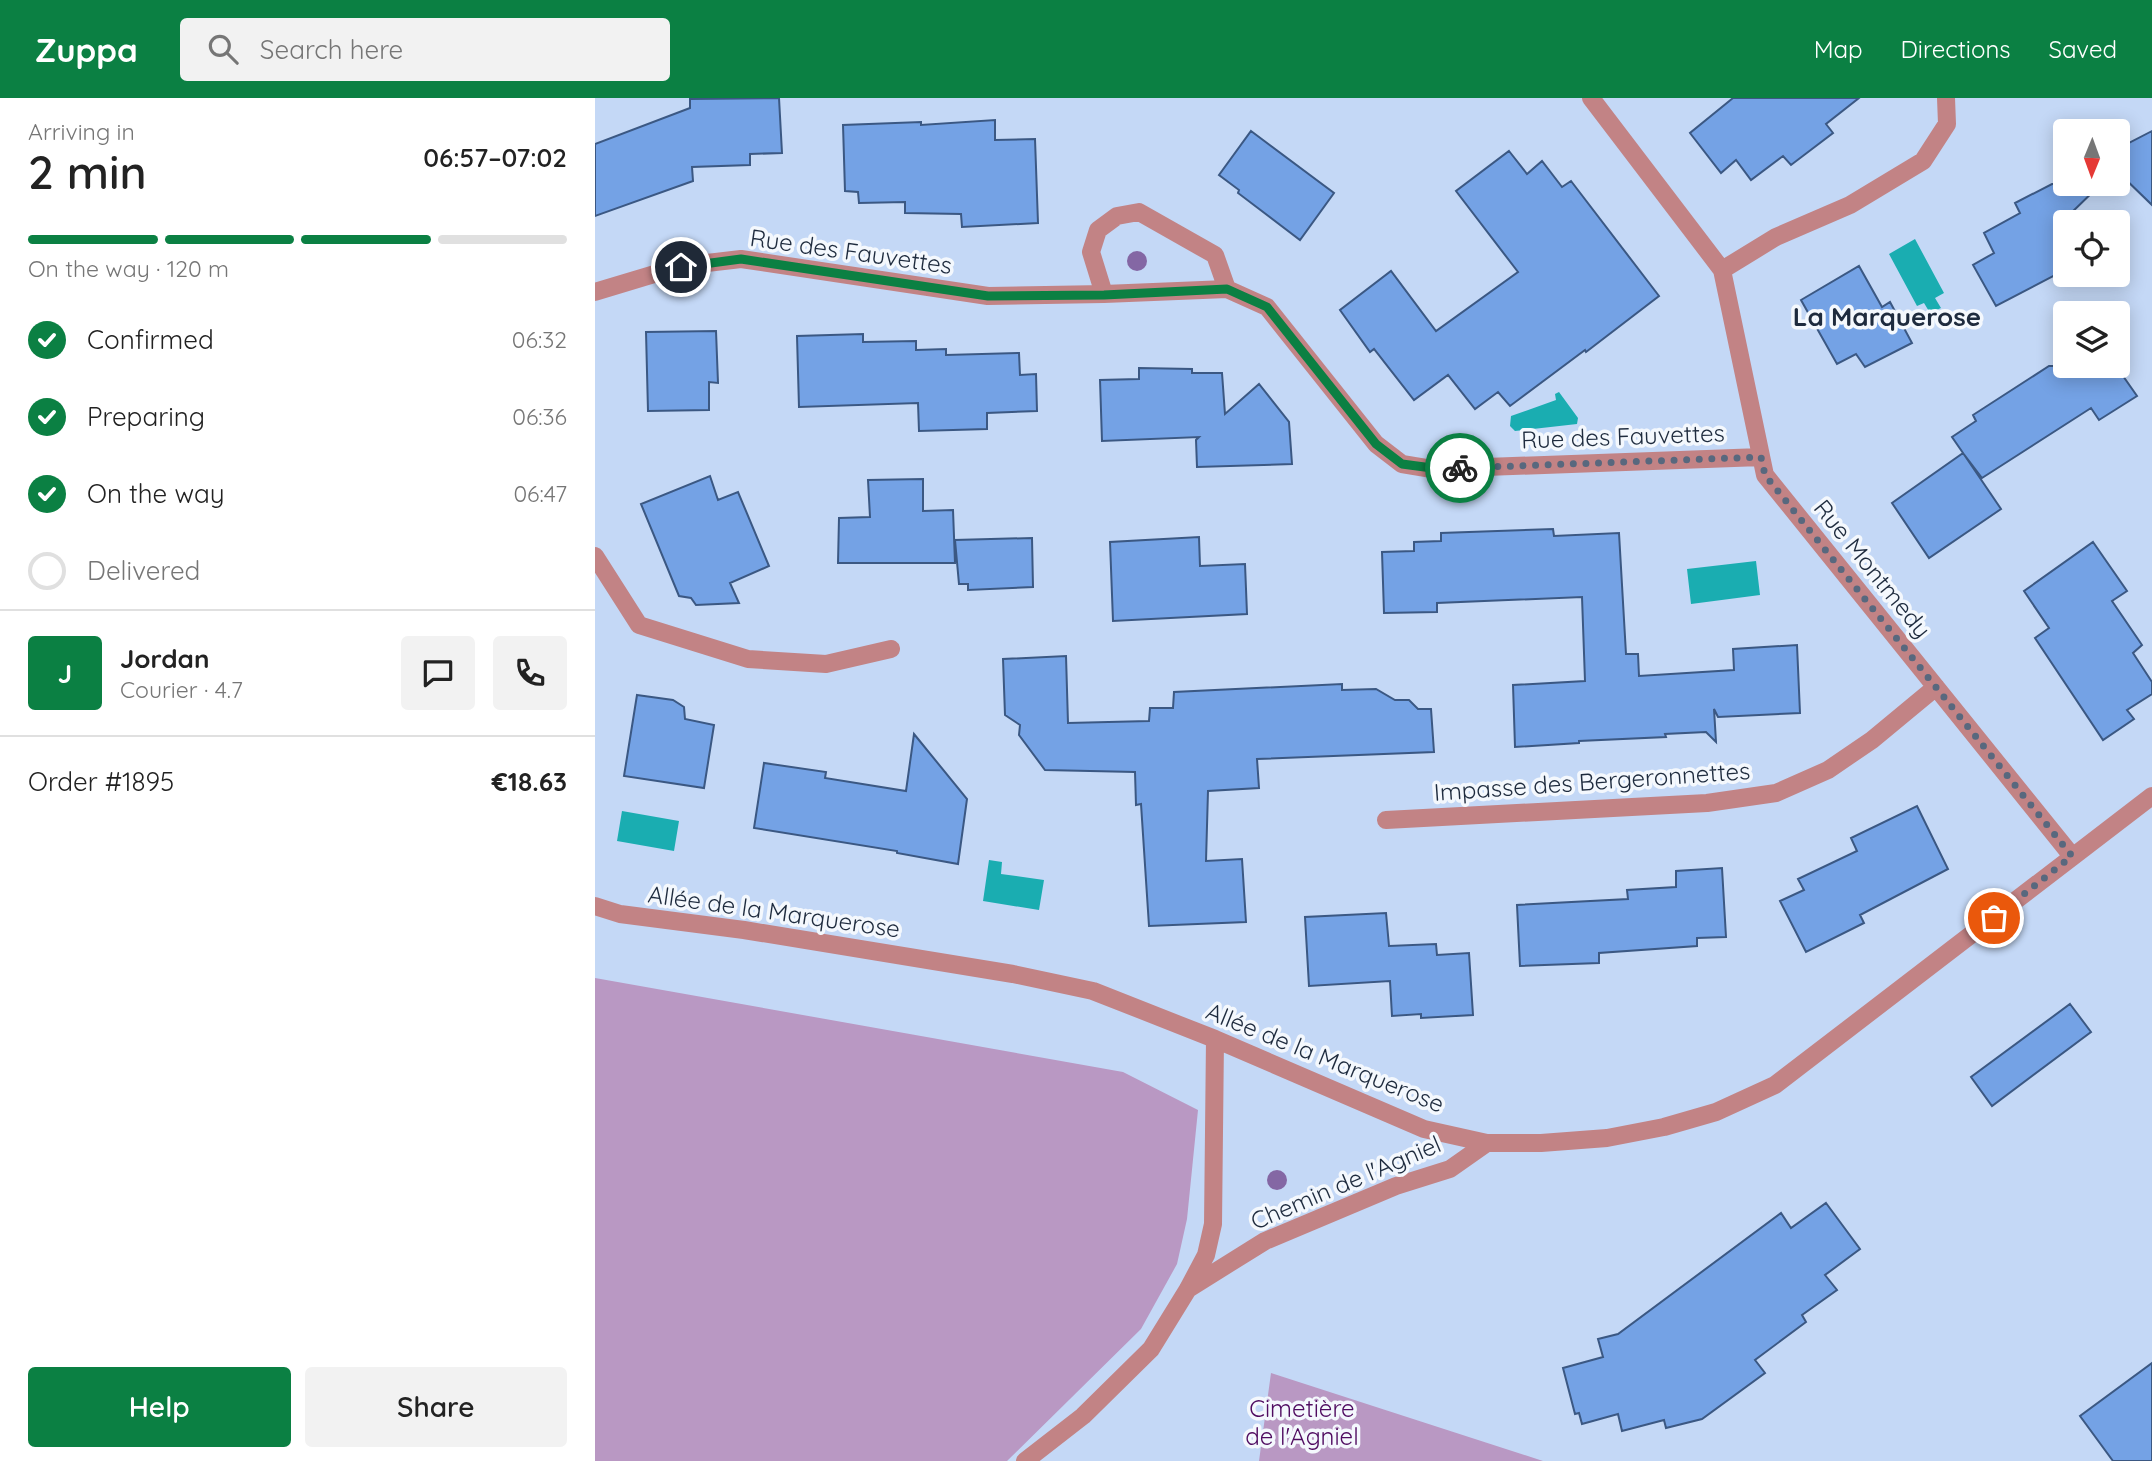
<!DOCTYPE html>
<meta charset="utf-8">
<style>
:root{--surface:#fff;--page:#f2f2f2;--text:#222;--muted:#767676;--line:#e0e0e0;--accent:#0b8043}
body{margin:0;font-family:Quicksand,sans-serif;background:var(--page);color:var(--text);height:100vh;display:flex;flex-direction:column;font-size:26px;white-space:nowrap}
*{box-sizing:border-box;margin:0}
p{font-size:23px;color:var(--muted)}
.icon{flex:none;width:38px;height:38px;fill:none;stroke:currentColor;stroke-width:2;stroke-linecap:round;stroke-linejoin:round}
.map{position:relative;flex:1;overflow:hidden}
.sheet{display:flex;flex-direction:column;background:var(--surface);width:595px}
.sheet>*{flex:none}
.needle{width:46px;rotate:181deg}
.buttons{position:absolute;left:1458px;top:21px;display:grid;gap:14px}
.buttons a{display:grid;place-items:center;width:77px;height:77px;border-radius:7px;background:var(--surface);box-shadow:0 4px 18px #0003;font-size:35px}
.pin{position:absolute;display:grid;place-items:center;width:60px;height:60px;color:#fff;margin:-30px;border:4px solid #fff;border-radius:50%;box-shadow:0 2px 7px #0007}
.courier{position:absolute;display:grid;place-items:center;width:70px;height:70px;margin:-35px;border:5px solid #0b8043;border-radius:50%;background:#fff;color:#222;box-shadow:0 2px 9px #0007}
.headline em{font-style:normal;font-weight:600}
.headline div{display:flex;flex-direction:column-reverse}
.headline{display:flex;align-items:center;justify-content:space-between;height:119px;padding:0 28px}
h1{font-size:46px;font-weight:600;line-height:52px}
.bar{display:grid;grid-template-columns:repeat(4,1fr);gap:10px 7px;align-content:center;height:84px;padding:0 28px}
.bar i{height:9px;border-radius:5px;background:var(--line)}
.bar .selected{background:var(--accent)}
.bar p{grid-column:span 4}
.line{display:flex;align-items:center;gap:18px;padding:0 28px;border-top:2px solid var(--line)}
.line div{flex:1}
.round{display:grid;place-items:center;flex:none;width:74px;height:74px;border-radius:7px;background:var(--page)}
ol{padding:0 28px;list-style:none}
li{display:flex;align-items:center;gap:21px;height:77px}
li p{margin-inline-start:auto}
li .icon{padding:7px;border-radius:50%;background:var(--accent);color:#fff;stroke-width:4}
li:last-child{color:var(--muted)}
li i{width:38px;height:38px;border:4px solid var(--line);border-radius:50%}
.button{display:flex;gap:14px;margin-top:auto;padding:14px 28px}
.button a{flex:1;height:80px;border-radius:7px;background:var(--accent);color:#fff;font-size:28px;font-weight:600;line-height:80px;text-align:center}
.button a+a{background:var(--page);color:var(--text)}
header{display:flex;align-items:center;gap:42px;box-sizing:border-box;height:98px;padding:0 35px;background:var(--accent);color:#fff}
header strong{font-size:33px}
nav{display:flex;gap:38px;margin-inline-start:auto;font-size:24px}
.search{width:490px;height:63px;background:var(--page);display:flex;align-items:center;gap:18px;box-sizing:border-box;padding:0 24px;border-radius:7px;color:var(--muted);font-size:26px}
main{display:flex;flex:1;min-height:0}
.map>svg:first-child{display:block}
.green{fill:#b998c3}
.water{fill:#1aadb1}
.building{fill:#74a2e5;stroke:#3b5883;stroke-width:2}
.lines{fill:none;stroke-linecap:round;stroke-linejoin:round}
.minor{stroke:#c28385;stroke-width:18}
.tree{fill:#8467a4}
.done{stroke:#58687e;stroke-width:7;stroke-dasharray:0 12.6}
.route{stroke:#0b8043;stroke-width:9}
.labels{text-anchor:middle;stroke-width:7;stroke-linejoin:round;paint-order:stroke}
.street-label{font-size:24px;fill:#1e2b3e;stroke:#f4f8fd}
.park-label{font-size:24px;fill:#4f0b60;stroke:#f4f8fd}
.neighbourhood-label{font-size:26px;font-weight:bold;fill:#1e2b3e;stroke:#f4f8fd}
</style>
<header>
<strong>Zuppa</strong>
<div class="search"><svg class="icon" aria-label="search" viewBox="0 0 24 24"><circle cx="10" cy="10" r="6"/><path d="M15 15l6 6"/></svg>Search here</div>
<nav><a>Map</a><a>Directions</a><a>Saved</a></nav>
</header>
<main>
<section class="sheet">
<div class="headline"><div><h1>2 min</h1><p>Arriving in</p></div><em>06:57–07:02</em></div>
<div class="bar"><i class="selected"></i><i class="selected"></i><i class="selected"></i><i></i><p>On the way · 120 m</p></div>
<ol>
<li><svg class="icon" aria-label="check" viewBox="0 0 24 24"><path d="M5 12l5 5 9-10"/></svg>Confirmed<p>06:32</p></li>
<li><svg class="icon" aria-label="check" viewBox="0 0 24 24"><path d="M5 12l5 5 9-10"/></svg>Preparing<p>06:36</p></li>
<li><svg class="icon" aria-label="check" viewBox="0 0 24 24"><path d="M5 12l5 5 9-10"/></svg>On the way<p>06:47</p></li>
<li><i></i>Delivered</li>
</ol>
<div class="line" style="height:126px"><b class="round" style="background:var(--accent);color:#fff">J</b><div><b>Jordan</b><p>Courier · 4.7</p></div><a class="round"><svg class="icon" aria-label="chat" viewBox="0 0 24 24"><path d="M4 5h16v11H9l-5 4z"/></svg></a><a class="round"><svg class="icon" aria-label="phone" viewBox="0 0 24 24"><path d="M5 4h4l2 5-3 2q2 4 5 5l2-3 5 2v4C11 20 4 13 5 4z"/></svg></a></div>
<div class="line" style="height:91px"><div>Order #1895</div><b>€18.63</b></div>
<div class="button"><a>Help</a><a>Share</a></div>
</section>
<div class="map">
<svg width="1557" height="1363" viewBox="0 0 1557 1363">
<rect width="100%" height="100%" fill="#c4d8f6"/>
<!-- green -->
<path class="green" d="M0,880L528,974L603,1012L592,1121L582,1166L546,1231L412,1363H0Z
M676,1275L948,1363H664Z"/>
<!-- water -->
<path class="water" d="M1320,141L1349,195L1340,200L1346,210L1335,215L1329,205L1322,208L1294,156Z
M964,294L983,320L982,326L920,333L915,328L916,318L961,302L960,296Z
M1161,463L1165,497L1096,506L1092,471Z
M27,713L84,723L79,753L22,743Z
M394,762L407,764L406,776L449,782L444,812L388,803Z"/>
<!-- building -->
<path class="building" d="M184,0L187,55L155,56V67L97,69L98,83L0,118V46L95,10V1Z
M1138,0H1264L1231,26L1238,35L1196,67L1188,58L1156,82L1141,62L1126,75L1095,35Z
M400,22V42L440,41L443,125L367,129L366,116L310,115V104L264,105L263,94L250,93L248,27L326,24V27Z
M656,33L739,95L705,142L643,95L644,92L624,77Z
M1557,33V107L1522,73V51Z
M914,53L932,76L947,63L967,89L976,83L1064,198L991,254L990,252L915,308L903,294L880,311L853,277L819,302L779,251L775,254L745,212L796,173L841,233L923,174L861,93Z
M1457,86H1506L1470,121V172L1401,208L1378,167L1399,155L1389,135L1425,115L1420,105Z
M1264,168L1287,209L1295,204L1317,245L1270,269L1261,256L1242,266L1206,202Z
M121,233L123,285L114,284V312L53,313L51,234Z
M268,236V244L321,243V252L351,251V257L424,255L425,277L441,276L442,313L392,315V331L324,333L323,305L204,309L202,238Z
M1454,268H1521L1542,298L1504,322L1496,310L1387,380L1368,355L1406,411L1334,460L1297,405L1368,355L1357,339L1381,323L1378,317Z
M544,270L597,271V275H627L630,316L664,286L694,324L697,366L602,369L601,342L604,339L507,343L505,282L544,281Z
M115,378L123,402L143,394L174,468L135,485L144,505L101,507L96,500L84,498L46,406Z
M328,381V413L358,412L360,465H243L244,420L275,419L273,382Z
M958,431L959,438L1024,435L1031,556H1043L1044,578L1139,572L1138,551L1202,547L1205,615L1123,619L1119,611L1121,644L1111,634L1070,636L1071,639L984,643V645L920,649L918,587L990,583L987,499L842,505V514L789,515L787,454L819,453V444L846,443V435Z
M604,439L605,468L650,466L652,516L518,523L515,444Z
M437,440L438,489L373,492V486H364L360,442Z
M1498,444L1532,493L1517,503L1547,547L1538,555L1557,584V596L1532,612L1539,621L1508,642L1440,540L1454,530L1429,493Z
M471,558L473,625L554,623L555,610H578L579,594L747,586V592L781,591L800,602H814L823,611H836L839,654L662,661L664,690L613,693L611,763L647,761L651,824L554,828L546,706L541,707L540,674L450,672L424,637L425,627L410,617L408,561Z
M42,597L78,602L89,609L90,621L119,627L109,690L29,678Z
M319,636L372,701L363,766L302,755V753L159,730L169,665L231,674L230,680L311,693Z
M1322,708L1353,771L1265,817L1269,825L1211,854L1185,803L1209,792L1203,781L1262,753L1256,740Z
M1127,770L1131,839L1102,840V848L1004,855V865L925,868L922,807L1033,801L1032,792L1081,789V773Z
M791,815L794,848L841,846L842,857L874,855L878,917L826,920V916L797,918L795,883L714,888L710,819Z
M1475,906L1496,934L1397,1008L1376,979Z
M1231,1105L1265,1151L1230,1177L1242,1192L1207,1217L1211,1224L1160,1262L1170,1275L1107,1321L1071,1330L1069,1322L1027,1333L1023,1316L987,1326L984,1315L980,1316L968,1270L1008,1259L1003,1241L1023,1236L1186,1115L1196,1130Z
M1557,1265V1363H1518L1485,1318Z"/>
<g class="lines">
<!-- minor -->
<path class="minor" d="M996,0L1127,172L1170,377L1477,758
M1127,172L1181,139L1255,107L1328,63L1352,26L1351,0
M0,194L86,168L146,161L393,198L509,196L632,191L672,209L781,346L807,366L837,371L1166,359
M509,196L496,154L503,132L522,118L544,114L620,157L632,191
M0,458L44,527L153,561L231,566L296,551
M791,722L1112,705L1181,695L1233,672L1277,642L1341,589
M0,808L25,816L149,832L418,876L498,893L620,941L829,1031L892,1045H946L1012,1040L1069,1029L1121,1014L1180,987L1557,698
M593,1191L670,1143L801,1088L855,1071L892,1045
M430,1363L488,1318L556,1251L593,1191L611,1157L618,1126L620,941"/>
</g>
<!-- trees -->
<g class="tree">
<circle cx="542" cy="163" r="10"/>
<circle cx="682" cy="1082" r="10"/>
</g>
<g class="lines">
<!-- done -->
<path class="done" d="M865,370L1166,359L1170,377L1477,758L1399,820"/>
<!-- route -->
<path class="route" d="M86,169L146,161L393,198L509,197L632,191L672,209L781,346L807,366L837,370H865"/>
</g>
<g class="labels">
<!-- street labels -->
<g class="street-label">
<text transform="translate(256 154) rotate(8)" y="8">Rue des Fauvettes</text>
<text transform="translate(1028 339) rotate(-2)" y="8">Rue des Fauvettes</text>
<text transform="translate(1277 471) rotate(51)" y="8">Rue Montmedy</text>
<text transform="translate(997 684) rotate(-4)" y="8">Impasse des Bergeronnettes</text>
<text transform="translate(179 814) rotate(8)" y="8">Allée de la Marquerose</text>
<text transform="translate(730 960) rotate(22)" y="8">Allée de la Marquerose</text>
<text transform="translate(751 1085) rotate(-23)" y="8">Chemin de l'Agniel</text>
</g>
<!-- park labels -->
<g class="park-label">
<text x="707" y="1319">Cimetière<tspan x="707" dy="28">de l'Agniel</tspan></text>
</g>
<!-- neighbourhood labels -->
<g class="neighbourhood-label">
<text x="1292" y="228">La Marquerose</text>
</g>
</g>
</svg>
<div class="buttons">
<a><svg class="needle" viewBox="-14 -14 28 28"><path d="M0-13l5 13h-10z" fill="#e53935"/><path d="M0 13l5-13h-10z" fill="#767676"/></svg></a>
<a><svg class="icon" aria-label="locate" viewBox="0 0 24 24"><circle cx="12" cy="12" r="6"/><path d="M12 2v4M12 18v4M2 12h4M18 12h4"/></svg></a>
<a><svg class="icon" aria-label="layers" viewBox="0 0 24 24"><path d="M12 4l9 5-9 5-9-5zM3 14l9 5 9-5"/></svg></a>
</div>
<div class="pin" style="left:1399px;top:820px;background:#ea580c"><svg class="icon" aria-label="bag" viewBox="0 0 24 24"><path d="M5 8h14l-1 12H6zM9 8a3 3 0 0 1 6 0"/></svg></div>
<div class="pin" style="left:86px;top:169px;background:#1f2937"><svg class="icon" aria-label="home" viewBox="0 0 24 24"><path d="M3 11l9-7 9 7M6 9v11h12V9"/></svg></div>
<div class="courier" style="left:865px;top:370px"><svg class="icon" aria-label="bike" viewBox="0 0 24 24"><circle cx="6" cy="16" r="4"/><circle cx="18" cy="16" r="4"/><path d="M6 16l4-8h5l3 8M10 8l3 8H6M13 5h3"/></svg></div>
</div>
</main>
